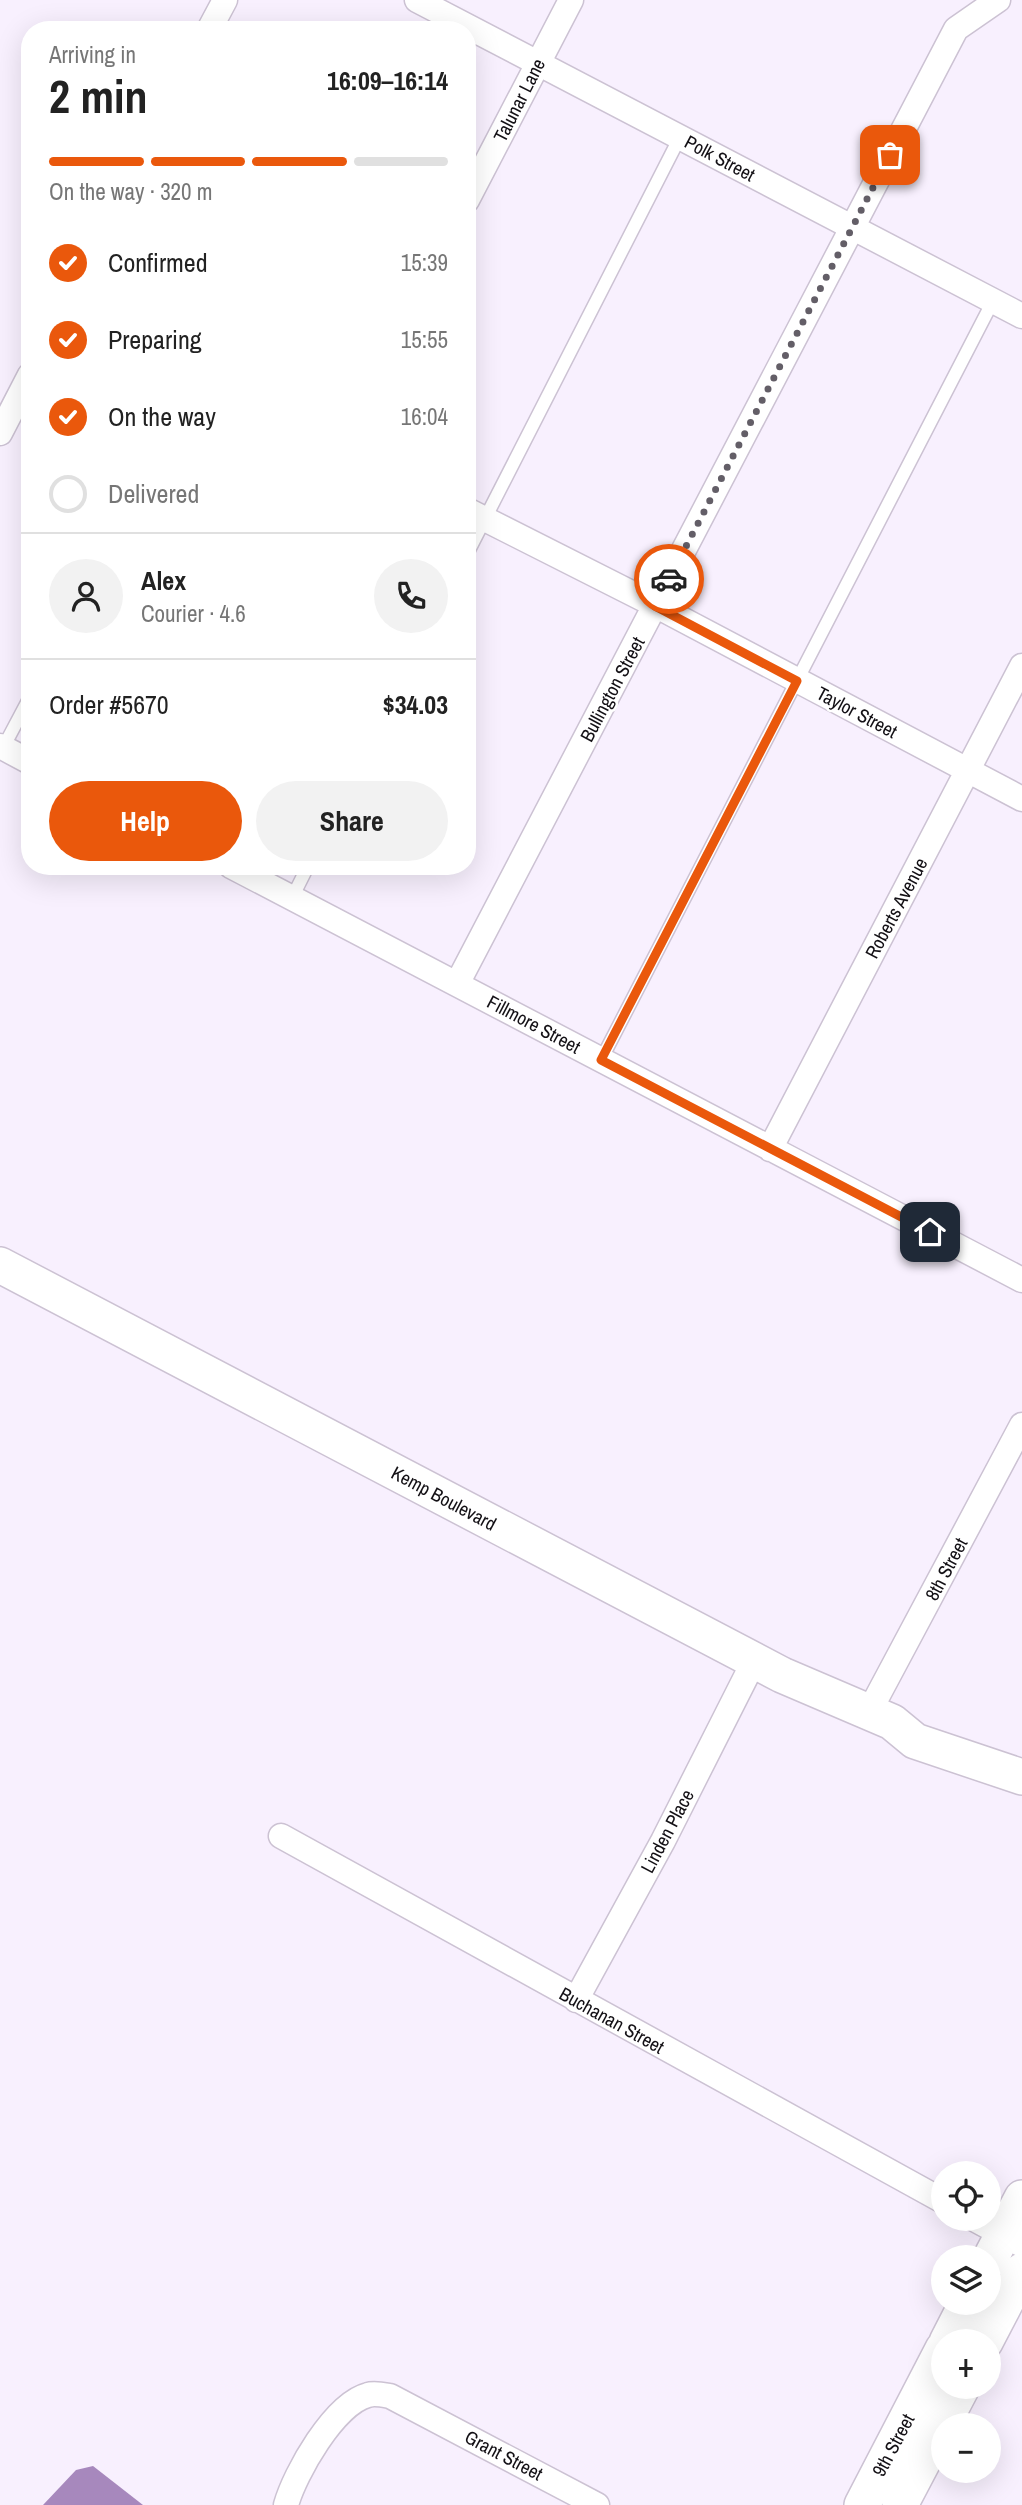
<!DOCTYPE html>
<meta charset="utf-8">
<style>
:root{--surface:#fff;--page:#f2f2f2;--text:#222;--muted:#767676;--line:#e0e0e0;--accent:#ea580c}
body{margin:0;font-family:"Archivo Narrow",sans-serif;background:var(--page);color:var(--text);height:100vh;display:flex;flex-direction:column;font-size:26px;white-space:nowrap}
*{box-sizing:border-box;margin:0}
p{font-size:23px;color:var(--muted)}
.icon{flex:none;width:38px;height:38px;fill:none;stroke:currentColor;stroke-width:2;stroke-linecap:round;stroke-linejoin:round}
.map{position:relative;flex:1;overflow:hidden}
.drawer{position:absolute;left:21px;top:21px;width:455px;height:854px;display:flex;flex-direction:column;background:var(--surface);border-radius:28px;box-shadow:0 7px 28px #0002}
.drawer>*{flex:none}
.tools{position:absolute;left:931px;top:2161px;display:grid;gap:14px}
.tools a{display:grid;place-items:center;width:70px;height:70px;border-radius:50%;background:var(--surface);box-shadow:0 7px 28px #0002;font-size:35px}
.pin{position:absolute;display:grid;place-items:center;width:60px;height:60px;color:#fff;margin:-30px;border-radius:14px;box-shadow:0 4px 10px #0006}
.courier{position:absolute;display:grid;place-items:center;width:70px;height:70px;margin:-35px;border:5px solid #ea580c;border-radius:50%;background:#fff;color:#222;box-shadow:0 2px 9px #0007}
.headline em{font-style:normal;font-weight:700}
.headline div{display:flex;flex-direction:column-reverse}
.headline{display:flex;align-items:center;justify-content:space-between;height:119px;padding:0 28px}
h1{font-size:46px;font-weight:700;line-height:52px}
.bar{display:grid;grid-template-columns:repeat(4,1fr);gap:10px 7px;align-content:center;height:84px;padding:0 28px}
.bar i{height:9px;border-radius:5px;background:var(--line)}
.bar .current{background:var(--accent)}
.bar p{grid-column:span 4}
.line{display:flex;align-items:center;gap:18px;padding:0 28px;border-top:2px solid var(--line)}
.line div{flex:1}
.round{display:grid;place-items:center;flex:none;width:74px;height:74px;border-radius:37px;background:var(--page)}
ol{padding:0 28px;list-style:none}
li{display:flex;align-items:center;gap:21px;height:77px}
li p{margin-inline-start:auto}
li .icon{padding:7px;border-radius:50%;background:var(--accent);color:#fff;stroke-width:4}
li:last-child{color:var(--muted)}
li i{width:38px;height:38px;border:4px solid var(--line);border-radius:50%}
.action{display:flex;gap:14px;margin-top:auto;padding:14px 28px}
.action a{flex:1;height:80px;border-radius:42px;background:var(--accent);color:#fff;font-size:28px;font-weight:700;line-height:80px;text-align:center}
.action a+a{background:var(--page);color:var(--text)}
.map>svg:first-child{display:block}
.water{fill:#a788bd}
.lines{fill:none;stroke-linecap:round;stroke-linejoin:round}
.lane-casing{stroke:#ccc2d3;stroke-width:15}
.street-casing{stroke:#ccc2d3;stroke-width:27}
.secondary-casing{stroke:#ccc2d3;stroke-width:38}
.lane{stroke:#fff;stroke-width:12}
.street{stroke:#fff;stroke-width:24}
.secondary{stroke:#fff;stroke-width:35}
.done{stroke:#635e67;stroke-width:7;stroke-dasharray:0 12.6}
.route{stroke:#ea580c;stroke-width:9}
.labels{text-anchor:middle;stroke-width:5;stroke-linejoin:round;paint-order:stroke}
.street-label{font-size:19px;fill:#131015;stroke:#fff}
</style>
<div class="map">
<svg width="1022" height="2505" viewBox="0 0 1022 2505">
<rect width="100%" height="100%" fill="#f8f0fe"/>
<!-- water -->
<path class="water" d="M93,2466L143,2505H43L76,2470Z"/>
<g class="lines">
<defs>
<path id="lane" d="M467,554L680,137
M3,748L30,697
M292,898L308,866
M601,1060L993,301"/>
<path id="street" d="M417,0L1022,316
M209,30L225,0
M467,200L571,0
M0,433L30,375
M467,510L655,605L1022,799
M0,746L30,762
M231,866L1022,1280
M457,984L956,29L998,0
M770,1149L1022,666
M869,1712L1022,1425
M281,1836L943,2201
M576,2000L663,1841L754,1661
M974,2219L1022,2245
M286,2505C295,2473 334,2404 368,2395C374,2393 384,2395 390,2396L597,2505"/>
<path id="secondary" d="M0,1265L782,1675L892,1722L915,1741L1022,1777
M989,2261L1022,2198
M947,2342L967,2303
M985,2342L1022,2271
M862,2505L943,2349
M900,2505L962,2387"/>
</defs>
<!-- lane casing -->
<use href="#lane" class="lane-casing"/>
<!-- street casing -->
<use href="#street" class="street-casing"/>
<!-- secondary casing -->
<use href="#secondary" class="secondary-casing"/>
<!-- lane -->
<use href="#lane" class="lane"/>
<!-- street -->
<use href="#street" class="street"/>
<!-- secondary -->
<use href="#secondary" class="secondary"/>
</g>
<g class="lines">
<!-- done -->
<path class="done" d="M669,579L890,155"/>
<!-- route -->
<path class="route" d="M669,579L655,606L797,681L601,1060L930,1232"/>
</g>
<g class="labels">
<!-- street labels -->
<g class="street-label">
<text transform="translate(519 100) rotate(-63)" y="7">Talunar Lane</text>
<text transform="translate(720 158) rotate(28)" y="7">Polk Street</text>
<text transform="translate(612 689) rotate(-62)" y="7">Bullington Street</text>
<text transform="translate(857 712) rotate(28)" y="7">Taylor Street</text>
<text transform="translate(896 908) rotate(-62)" y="7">Roberts Avenue</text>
<text transform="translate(534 1024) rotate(28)" y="7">Fillmore Street</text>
<text transform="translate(444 1498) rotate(28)" y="7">Kemp Boulevard</text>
<text transform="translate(946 1569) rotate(-62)" y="7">8th Street</text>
<text transform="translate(667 1831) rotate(-62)" y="7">Linden Place</text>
<text transform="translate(612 2020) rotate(29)" y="7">Buchanan Street</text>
<text transform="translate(893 2445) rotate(-62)" y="7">9th Street</text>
<text transform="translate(504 2455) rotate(28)" y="7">Grant Street</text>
</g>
</g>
</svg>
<div class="tools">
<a><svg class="icon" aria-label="locate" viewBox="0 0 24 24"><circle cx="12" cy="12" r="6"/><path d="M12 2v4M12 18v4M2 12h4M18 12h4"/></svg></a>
<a><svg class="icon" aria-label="layers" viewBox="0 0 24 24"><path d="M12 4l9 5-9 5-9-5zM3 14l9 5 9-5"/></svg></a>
<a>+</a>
<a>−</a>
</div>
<div class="pin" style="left:890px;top:155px;background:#ea580c"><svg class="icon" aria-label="bag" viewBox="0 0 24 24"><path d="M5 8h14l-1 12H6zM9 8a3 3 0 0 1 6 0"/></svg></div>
<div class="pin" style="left:930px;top:1232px;background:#1f2937"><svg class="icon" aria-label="home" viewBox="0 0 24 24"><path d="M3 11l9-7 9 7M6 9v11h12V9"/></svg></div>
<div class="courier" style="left:669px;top:579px"><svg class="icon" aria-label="car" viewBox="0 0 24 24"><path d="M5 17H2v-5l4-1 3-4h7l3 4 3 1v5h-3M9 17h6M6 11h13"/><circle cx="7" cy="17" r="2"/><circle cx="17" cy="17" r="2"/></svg></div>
<section class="drawer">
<div class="headline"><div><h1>2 min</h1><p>Arriving in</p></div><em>16:09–16:14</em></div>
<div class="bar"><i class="current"></i><i class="current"></i><i class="current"></i><i></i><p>On the way · 320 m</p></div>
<ol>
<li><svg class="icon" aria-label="check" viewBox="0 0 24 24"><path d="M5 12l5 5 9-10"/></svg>Confirmed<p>15:39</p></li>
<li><svg class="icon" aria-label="check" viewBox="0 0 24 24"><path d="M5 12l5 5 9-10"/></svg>Preparing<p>15:55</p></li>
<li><svg class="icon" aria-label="check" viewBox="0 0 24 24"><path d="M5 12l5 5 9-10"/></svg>On the way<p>16:04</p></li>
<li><i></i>Delivered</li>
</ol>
<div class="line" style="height:126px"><a class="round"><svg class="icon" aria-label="person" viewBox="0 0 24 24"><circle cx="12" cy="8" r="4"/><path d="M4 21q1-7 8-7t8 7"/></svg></a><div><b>Alex</b><p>Courier · 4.6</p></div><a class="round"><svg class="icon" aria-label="phone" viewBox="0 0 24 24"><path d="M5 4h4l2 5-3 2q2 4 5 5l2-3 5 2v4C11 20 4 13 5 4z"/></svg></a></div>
<div class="line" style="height:91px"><div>Order #5670</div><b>$34.03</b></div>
<div class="action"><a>Help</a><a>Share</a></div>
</section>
</div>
